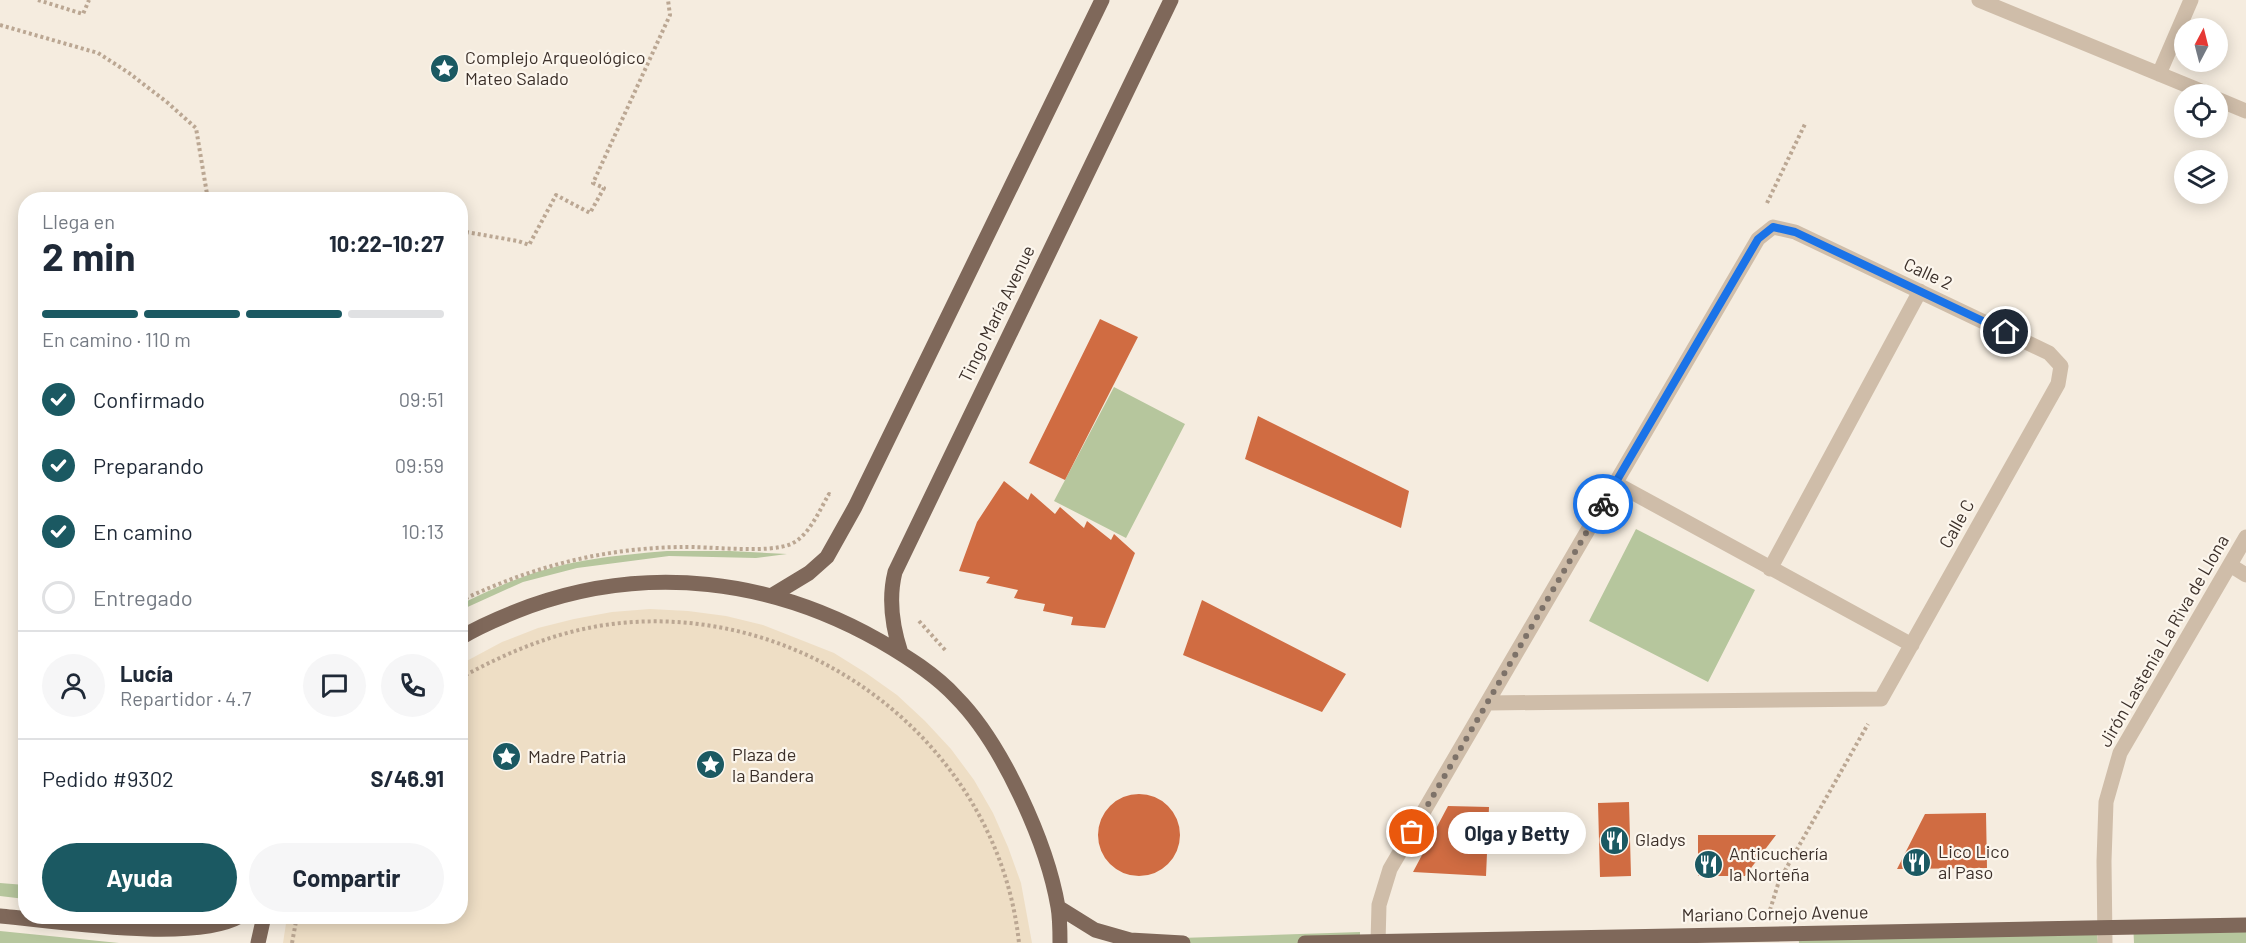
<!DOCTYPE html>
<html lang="es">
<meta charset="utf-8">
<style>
:root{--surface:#fff;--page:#f6f6f7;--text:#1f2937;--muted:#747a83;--line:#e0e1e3;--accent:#1b5962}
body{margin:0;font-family:Barlow,sans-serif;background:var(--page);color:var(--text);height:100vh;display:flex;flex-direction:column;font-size:22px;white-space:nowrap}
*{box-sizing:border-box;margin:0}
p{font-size:20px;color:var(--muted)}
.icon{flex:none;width:33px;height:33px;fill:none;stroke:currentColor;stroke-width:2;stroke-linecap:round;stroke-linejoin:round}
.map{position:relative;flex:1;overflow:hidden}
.panel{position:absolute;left:18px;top:192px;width:450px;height:732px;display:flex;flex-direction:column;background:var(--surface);border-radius:24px;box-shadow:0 3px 15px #0003}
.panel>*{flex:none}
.needle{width:39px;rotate:7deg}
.buttons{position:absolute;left:2174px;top:18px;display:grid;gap:12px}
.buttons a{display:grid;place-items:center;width:54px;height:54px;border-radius:50%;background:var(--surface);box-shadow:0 3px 15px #0003;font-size:30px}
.pin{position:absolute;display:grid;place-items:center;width:51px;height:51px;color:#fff;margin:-26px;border:3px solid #fff;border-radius:50%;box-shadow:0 2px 6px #0007}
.courier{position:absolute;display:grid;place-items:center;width:60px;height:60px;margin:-30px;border:4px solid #1a73e8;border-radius:50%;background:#fff;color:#222;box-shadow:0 2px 8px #0007}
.bubble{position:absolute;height:42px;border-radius:21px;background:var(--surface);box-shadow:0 3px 15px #0003;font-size:20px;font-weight:700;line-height:42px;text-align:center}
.head em{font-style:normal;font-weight:700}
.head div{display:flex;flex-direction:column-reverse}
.head{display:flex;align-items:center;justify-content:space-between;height:102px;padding:0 24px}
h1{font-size:39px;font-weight:700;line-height:45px}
.bar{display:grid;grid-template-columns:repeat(4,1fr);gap:9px 6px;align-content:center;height:72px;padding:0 24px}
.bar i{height:8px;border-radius:4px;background:var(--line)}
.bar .on{background:var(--accent)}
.bar p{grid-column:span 4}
.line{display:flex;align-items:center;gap:15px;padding:0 24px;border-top:2px solid var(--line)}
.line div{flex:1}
.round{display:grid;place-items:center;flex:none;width:63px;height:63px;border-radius:32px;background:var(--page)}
ol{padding:0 24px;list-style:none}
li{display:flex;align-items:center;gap:18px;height:66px}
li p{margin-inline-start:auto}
li .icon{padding:6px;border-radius:50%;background:var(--accent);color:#fff;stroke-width:4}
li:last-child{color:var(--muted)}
li i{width:33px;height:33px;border:3px solid var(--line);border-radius:50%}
.primary-button{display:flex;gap:12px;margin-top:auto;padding:12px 24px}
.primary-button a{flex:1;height:69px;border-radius:36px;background:var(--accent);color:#fff;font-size:24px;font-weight:700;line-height:69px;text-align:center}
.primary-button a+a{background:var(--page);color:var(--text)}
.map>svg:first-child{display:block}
.green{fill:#b6c69d}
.plaza{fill:#eedec5}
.building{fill:#d06c42}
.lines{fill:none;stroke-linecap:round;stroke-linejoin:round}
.path{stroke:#bba793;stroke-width:4;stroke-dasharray:3 3;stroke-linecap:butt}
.minor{stroke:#cfbda9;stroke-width:15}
.major{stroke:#7f685a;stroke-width:15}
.done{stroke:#7d7269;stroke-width:6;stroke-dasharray:0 10.8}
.route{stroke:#1a73e8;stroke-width:8}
.labels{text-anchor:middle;stroke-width:4.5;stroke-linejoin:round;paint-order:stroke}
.poi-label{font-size:18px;fill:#3c302a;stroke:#fcf6ed;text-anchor:start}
.street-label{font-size:18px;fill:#3c302a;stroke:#fcf6ed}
</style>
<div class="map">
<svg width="2246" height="943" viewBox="0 0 2246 943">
<rect width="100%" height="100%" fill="#f5ecdf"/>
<!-- green -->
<path class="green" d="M1114,387L1185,424L1126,538L1054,501Z
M1636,529L1755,590L1708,682L1589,621Z
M667,551H730L787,554L756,558L669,556L577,568L523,582L461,610V604C480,595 500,585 520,578C567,560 618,555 667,551Z
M0,883L25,885V899L0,896Z
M2096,921L2098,943H1799L1798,928Z
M2246,921V943H2134L2133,922Z
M0,931L119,943H0Z
M1360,932V943H1120V940Z"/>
<!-- plaza -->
<path class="plaza" d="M650,609L688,611L726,616L763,625L834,653L866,673L897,695L925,721L951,749L974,780L993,813L1008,847L1021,883L1032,943H283L287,917L460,916L461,664L502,642L538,628L574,619L612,612Z"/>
<!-- building -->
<path class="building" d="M1100,319L1138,337L1065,480L1029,463Z
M1258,416L1409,491L1401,528L1245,459Z
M1004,481L1028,500L1031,493L1055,514L1060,507L1084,528L1087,521L1111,540L1114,534L1135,553L1105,628L1071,625L1073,617L1043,611L1045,604L1014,598L1018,590L986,583L990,577L959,571L977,522Z
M1202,600L1346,674L1322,712L1183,655Z
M1098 835a41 41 0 1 1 82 0a41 41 0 1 1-82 0Z
M1629,802L1631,876L1600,877L1598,803Z
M1448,806L1489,807L1486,876L1413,872Z
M1986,813L1987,868L1897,869L1925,814Z
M1698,835H1776L1745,876H1698Z"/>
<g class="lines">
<!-- path -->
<path class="path" d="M38,0L83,14L89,0
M0,25L98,53L129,73L168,103L196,128L208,200
M1767,203L1805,124
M460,231L518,241L529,245L556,195L590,213L604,188L593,183L670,15L668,0
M460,601C531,567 603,548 681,547C708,546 768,554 791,544C809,536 819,511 829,494L832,496
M919,621L946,651
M460,678C506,653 552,633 605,625C803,596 998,743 1019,943
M1770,910L1779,881L1868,724
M292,943L297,916"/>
<!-- minor -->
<path class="minor" d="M1979,0L2208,94
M2159,74L2191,0
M2217,99L2246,111
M1615,483L1912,645
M2230,565L2246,575
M1770,569L1920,291
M1378,943L1379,905L1390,869L1758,239L1773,227L1795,232L2049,353L2061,366L2058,384L1881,699L1488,703
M2105,943L2104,861L2106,802L2120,753L2246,537"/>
<!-- major -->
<path class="major" d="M771,596L809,573L827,557L855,507L1102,0
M460,638C483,624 506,615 530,606C648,564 771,579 880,641C906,656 935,674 956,697C1002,743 1047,843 1058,907C1060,918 1060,931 1060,943
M901,653C892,626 888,600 895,572L1171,0
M1058,907L1095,930L1130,940L1183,943
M0,916C56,921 194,943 240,916
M258,943L264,916
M1305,943L2246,925"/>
</g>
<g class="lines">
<!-- done -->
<path class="done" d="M1412,832L1603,504"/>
<!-- route -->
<path class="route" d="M1603,504L1758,239L1773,227L1795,232L2006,332"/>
</g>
<!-- icons -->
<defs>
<symbol id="sight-disc" viewBox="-11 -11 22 22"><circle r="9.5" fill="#1b5962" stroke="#fcf6ed"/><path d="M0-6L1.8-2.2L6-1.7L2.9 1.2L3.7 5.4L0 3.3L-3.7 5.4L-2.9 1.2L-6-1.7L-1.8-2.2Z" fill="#fff"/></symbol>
<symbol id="restaurant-disc" viewBox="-11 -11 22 22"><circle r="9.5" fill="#1b5962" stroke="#fcf6ed"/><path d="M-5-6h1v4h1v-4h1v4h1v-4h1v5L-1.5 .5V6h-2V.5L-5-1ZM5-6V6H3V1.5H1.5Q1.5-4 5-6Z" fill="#fff"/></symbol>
</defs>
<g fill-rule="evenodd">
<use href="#sight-disc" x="428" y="52" width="33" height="33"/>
<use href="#sight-disc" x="490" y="740" width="33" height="33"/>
<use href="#sight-disc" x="694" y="748" width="33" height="33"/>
<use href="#restaurant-disc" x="1598" y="824" width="33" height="33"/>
<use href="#restaurant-disc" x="1900" y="846" width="33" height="33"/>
<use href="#restaurant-disc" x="1692" y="848" width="33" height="33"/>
</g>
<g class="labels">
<!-- poi labels -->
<g class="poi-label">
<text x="465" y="64">Complejo Arqueológico<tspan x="465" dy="21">Mateo Salado</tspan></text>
<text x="732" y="761">Plaza de<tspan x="732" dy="21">la Bandera</tspan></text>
<text x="528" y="763">Madre Patria</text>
<text x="1635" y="846">Gladys</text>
<text x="1938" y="858">Lico Lico<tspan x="1938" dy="21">al Paso</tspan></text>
<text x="1729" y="860">Anticuchería<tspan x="1729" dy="21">la Norteña</tspan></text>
</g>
<!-- street labels -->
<g class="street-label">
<text transform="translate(1928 274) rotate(25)" y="6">Calle 2</text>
<text transform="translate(997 314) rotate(-64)" y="6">Tingo María Avenue</text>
<text transform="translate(1957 524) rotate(-61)" y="6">Calle C</text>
<text transform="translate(2164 641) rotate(-60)" y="6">Jirón Lastenia La Riva de Llona</text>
<text transform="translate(1775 914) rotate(-1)" y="6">Mariano Cornejo Avenue</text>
</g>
</g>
</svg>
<div class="buttons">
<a><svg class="needle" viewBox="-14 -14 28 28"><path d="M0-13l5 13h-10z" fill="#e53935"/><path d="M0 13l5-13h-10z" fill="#747a83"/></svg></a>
<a><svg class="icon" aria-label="locate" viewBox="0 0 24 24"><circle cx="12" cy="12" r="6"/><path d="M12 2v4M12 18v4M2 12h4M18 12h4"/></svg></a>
<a><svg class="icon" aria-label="layers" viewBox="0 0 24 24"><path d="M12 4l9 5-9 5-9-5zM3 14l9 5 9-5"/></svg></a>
</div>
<div class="pin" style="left:1412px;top:832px;background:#ea580c"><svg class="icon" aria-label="bag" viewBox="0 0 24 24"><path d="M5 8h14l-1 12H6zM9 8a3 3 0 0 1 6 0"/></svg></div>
<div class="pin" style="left:2006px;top:332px;background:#1f2937"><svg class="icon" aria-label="home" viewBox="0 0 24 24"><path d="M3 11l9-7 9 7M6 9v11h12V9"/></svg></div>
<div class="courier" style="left:1603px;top:504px"><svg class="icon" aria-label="bike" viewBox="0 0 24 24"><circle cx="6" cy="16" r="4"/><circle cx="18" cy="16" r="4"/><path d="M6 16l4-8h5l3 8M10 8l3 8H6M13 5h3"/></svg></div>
<div class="bubble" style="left:1448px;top:812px;width:138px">Olga y Betty</div>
<section class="panel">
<div class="head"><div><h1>2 min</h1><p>Llega en</p></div><em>10:22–10:27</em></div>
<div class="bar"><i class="on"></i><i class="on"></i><i class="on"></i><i></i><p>En camino · 110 m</p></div>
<ol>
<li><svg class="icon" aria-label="check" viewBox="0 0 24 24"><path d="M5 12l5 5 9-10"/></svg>Confirmado<p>09:51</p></li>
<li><svg class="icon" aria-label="check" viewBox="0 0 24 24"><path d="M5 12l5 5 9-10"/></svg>Preparando<p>09:59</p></li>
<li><svg class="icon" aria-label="check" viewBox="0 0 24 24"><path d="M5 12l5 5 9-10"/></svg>En camino<p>10:13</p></li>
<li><i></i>Entregado</li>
</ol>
<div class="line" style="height:108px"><a class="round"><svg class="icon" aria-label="person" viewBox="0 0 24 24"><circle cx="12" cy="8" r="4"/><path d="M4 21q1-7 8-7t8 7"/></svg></a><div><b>Lucía</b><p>Repartidor · 4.7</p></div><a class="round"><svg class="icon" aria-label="chat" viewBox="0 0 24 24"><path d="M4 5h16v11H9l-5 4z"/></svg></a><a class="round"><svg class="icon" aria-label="phone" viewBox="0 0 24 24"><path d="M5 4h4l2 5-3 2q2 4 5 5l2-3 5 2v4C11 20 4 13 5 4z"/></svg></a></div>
<div class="line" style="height:78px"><div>Pedido #9302</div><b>S/46.91</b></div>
<div class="primary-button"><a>Ayuda</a><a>Compartir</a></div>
</section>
</div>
